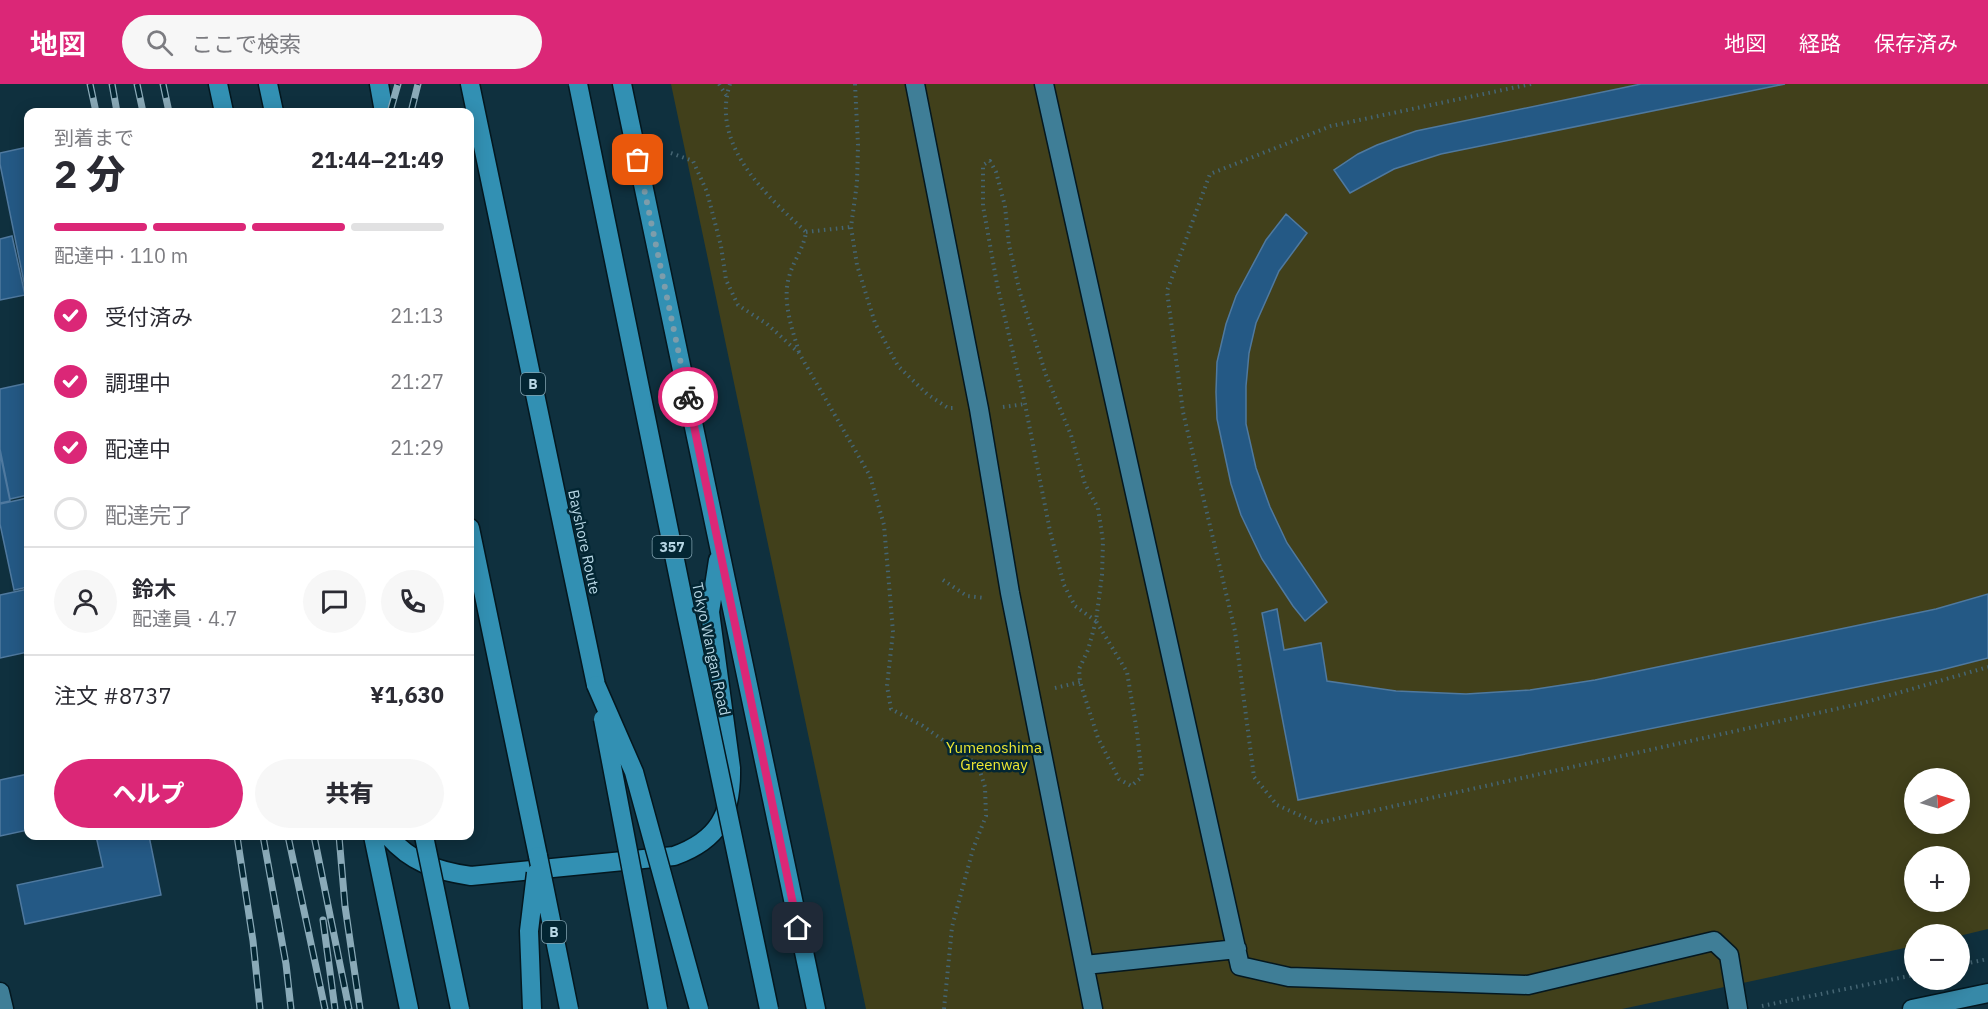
<!DOCTYPE html>
<html lang="ja">
<meta charset="utf-8">
<style>
:root{--surface:#fff;--page:#f7f7f7;--text:#2b2b33;--muted:#7c7c81;--line:#e1e1e2;--accent:#db2777}
body{margin:0;font-family:"IBM Plex Sans","Noto Sans JP",sans-serif;background:var(--page);color:var(--text);height:100vh;display:flex;flex-direction:column;font-size:22px;white-space:nowrap}
*{box-sizing:border-box;margin:0}
p{font-size:20px;color:var(--muted)}
.icon{flex:none;width:33px;height:33px;fill:none;stroke:currentColor;stroke-width:2;stroke-linecap:round;stroke-linejoin:round}
.map{position:relative;flex:1;overflow:hidden}
.details{position:absolute;left:24px;top:24px;width:450px;height:732px;display:flex;flex-direction:column;background:var(--surface);border-radius:12px;box-shadow:0 3px 15px #0003}
.details>*{flex:none}
.needle{width:39px;rotate:85deg}
.buttons{position:absolute;left:1904px;top:684px;display:grid;gap:12px}
.buttons a{display:grid;place-items:center;width:66px;height:66px;border-radius:50%;background:var(--surface);box-shadow:0 3px 15px #0003;font-size:30px}
.pin{position:absolute;display:grid;place-items:center;width:51px;height:51px;color:#fff;margin:-26px;border-radius:12px;box-shadow:0 3px 9px #0006}
.courier{position:absolute;display:grid;place-items:center;width:60px;height:60px;margin:-30px;border:4px solid #db2777;border-radius:50%;background:#fff;color:#222;box-shadow:0 2px 8px #0007}
.overview em{font-style:normal;font-weight:800}
.overview div{display:flex;flex-direction:column-reverse}
.overview{display:flex;align-items:center;justify-content:space-between;height:102px;padding:0 30px}
h1{font-size:39px;font-weight:800;line-height:45px}
.bar{display:grid;grid-template-columns:repeat(4,1fr);gap:9px 6px;align-content:center;height:72px;padding:0 30px}
.bar i{height:8px;border-radius:4px;background:var(--line)}
.bar .selected{background:var(--accent)}
.bar p{grid-column:span 4}
.line{display:flex;align-items:center;gap:15px;padding:0 30px;border-top:2px solid var(--line)}
.line div{flex:1}
.round{display:grid;place-items:center;flex:none;width:63px;height:63px;border-radius:32px;background:var(--page)}
ol{padding:0 30px;list-style:none}
li{display:flex;align-items:center;gap:18px;height:66px}
li p{margin-inline-start:auto}
li .icon{padding:6px;border-radius:50%;background:var(--accent);color:#fff;stroke-width:4}
li:last-child{color:var(--muted)}
li i{width:33px;height:33px;border:3px solid var(--line);border-radius:50%}
.action{display:flex;gap:12px;margin-top:auto;padding:12px 30px}
.action a{flex:1;height:69px;border-radius:36px;background:var(--accent);color:#fff;font-size:24px;font-weight:800;line-height:69px;text-align:center}
.action a+a{background:var(--page);color:var(--text)}
header{display:flex;align-items:center;gap:36px;box-sizing:border-box;height:84px;padding:0 30px;background:var(--accent);color:#fff}
header strong{font-size:28px}
nav{display:flex;gap:33px;margin-inline-start:auto;font-size:21px}
.search{width:420px;height:54px;background:var(--page);display:flex;align-items:center;gap:15px;box-sizing:border-box;padding:0 21px;border-radius:33px;color:var(--muted);font-size:22px}
.map>svg:first-child{display:block}
.green{fill:#41401b;fill-rule:evenodd}
.building{fill:#245985;stroke:#4f799f;stroke-width:1.5}
.lines{fill:none;stroke-linecap:round;stroke-linejoin:round}
.minor-casing{stroke:#04171f;stroke-width:21}
.major-casing{stroke:#04171f;stroke-width:21}
.highway-casing{stroke:#04171f;stroke-width:21}
.path{stroke:#456573;stroke-width:4;stroke-dasharray:1.5 4.5;stroke-linecap:butt}
.minor{stroke:#3f7e97;stroke-width:18}
.major{stroke:#3789a8;stroke-width:18}
.highway{stroke:#3290b3;stroke-width:18}
.rail-casing{stroke:#8aaab8;stroke-width:7}
.rail{stroke:#032633;stroke-width:4.5;stroke-dasharray:14;stroke-linecap:butt}
.highway-bridge-casing{stroke:#04171f;stroke-width:21;stroke-linecap:butt}
.highway-bridge{stroke:#3290b3;stroke-width:18}
.done{stroke:#7d9dab;stroke-width:6;stroke-dasharray:0 10.8}
.route{stroke:#db2777;stroke-width:8}
.labels{text-anchor:middle;stroke-width:5;stroke-linejoin:round;paint-order:stroke}
.shield{fill:#032633;stroke:#82a2b0;stroke-width:1.5}
.shield-label{font-size:14px;font-weight:bold;fill:#b8d7e5}
.street-label{font-size:15px;fill:#b8d7e5;stroke:#032633}
.park-label{font-size:15px;fill:#ede732;stroke:#032633}
</style>
<header>
<strong>地図</strong>
<div class="search"><svg class="icon" aria-label="search" viewBox="0 0 24 24"><circle cx="10" cy="10" r="6"/><path d="M15 15l6 6"/></svg>ここで検索</div>
<nav><a>地図</a><a>経路</a><a>保存済み</a></nav>
</header>
<div class="map">
<svg width="1988" height="925" viewBox="0 0 1988 925">
<rect width="100%" height="100%" fill="#0f303e"/>
<!-- green -->
<path class="green" d="M671,0H1988V845L1959,852L1914,850V862L1622,925H866ZM1914,694H1959V740H1914ZM1914,772H1959V818H1914Z"/>
<!-- building -->
<path class="building" d="M1641,0H1785L1441,70L1394,85L1350,109L1334,86L1358,70L1377,61L1416,47Z
M28,63V218L0,80V69Z
M1286,130L1307,149L1279,187L1256,239L1249,269L1246,302V340L1256,384L1270,423L1287,459L1327,518L1305,537L1293,522L1262,475L1241,431L1231,400L1217,335L1216,308L1217,278L1226,240L1236,212L1266,156Z
M12,152L25,211L0,216V155Z
M28,299V411L10,415L0,365V305Z
M0,369L10,417L0,419Z
M28,414V503L14,506L0,440V420Z
M28,505V568L0,574V511Z
M1988,510V574L1941,586L1298,716L1262,529L1277,525L1284,566L1321,559L1327,597L1396,607L1466,610L1530,606L1595,596L1936,525Z
M28,690V746L0,752V696Z
M96,752H149L161,811L25,840L17,801L103,783Z"/>
<g class="lines">
<defs>
<path id="minor" d="M915,0L979,325L1010,509L1093,925
M1044,0L1240,882L1289,893L1528,901L1714,857L1729,871L1738,925
M1085,881L1237,865
M0,908L4,925"/>
<path id="major" d="M1912,925L1988,909"/>
<path id="highway" d="M218,0L224,28
M268,0L274,28
M379,0L384,28
M470,0L596,601
M622,0L816,925
M470,444L538,772
M373,752L409,925
M388,752C411,778 436,787 471,792L674,772C719,756 732,730 731,684L710,528L718,476"/>
</defs>
<!-- minor casing -->
<use href="#minor" class="minor-casing"/>
<!-- major casing -->
<use href="#major" class="major-casing"/>
<!-- highway casing -->
<use href="#highway" class="highway-casing"/>
<!-- path -->
<path class="path" d="M719,0L726,11
M730,0C710,61 766,111 806,148C804,164 793,177 789,193C782,217 792,245 799,268
M855,0L858,61L857,99L851,143L857,181L875,239L898,282L927,310L948,324H954
M1531,0L1331,42L1210,90L1167,207L1183,328L1235,547L1254,693L1277,721L1317,739L1863,619L1988,583
M671,69L693,77L707,108L721,162L726,196L738,221L767,240L799,269L870,392L884,441L893,548L887,602L891,625L923,642L978,681L985,703L986,732L973,765L952,843L944,925
M806,148L851,143
M1003,323L1025,320
M943,496L967,512L985,514
M1096,537L1075,522L1064,501L1050,447L1025,320L997,200L983,122V81L990,77L996,88L1005,122L1009,161L1020,209L1046,291L1071,351L1085,400L1098,424L1103,457L1102,491L1096,537L1088,566L1079,585L1080,598L1098,654L1119,695L1131,702L1142,693L1137,648L1127,588L1096,537
M1055,604L1080,598
M1959,881L1988,875
M1762,922L1914,891"/>
<!-- minor -->
<use href="#minor" class="minor"/>
<!-- major -->
<use href="#major" class="major"/>
<!-- highway -->
<use href="#highway" class="highway"/>
<defs>
<path id="rail" d="M90,0L96,28
M112,0L117,28
M137,0L143,28
M163,0L169,28
M390,28L398,0
M411,28L418,0
M237,752L253,857L260,925
M263,752L286,880L291,925
M288,752L325,925
M314,752L349,925
M339,752L345,822L360,925
M323,836L335,925"/>
</defs>
<!-- rail casing -->
<use href="#rail" class="rail-casing"/>
<!-- rail -->
<use href="#rail" class="rail"/>
<defs>
<path id="highway-bridge" d="M578,0L684,520L769,925
M596,601L634,688L699,925
M603,635L658,925
M424,752L460,925
M538,772L569,925
M532,925L529,847L536,789"/>
</defs>
<!-- highway-bridge casing -->
<use href="#highway-bridge" class="highway-bridge-casing"/>
<!-- highway-bridge -->
<use href="#highway-bridge" class="highway-bridge"/>
</g>
<g class="lines">
<!-- done -->
<path class="done" d="M638,76L688,313"/>
<!-- route -->
<path class="route" d="M688,313L798,844"/>
</g>
<g class="labels">
<!-- shield labels -->
<g class="shield">
<rect x="521" y="289" width="24" height="22" rx="4.5"/>
<rect x="652.5" y="452" width="39" height="22" rx="4.5"/>
<rect x="542" y="837" width="24" height="22" rx="4.5"/>
</g>
<g class="shield-label">
<text x="533" y="305">B</text>
<text x="672" y="468">357</text>
<text x="554" y="853">B</text>
</g>
<!-- street labels -->
<g class="street-label">
<text transform="translate(584 458) rotate(78)" y="5">Bayshore Route</text>
<text transform="translate(711 565) rotate(78)" y="5">Tokyo Wangan Road</text>
</g>
<!-- park labels -->
<g class="park-label">
<text x="994" y="669">Yumenoshima<tspan x="994" dy="17">Greenway</tspan></text>
</g>
</g>
</svg>
<div class="buttons">
<a><svg class="needle" viewBox="-14 -14 28 28"><path d="M0-13l5 13h-10z" fill="#e53935"/><path d="M0 13l5-13h-10z" fill="#7c7c81"/></svg></a>
<a>+</a>
<a>−</a>
</div>
<div class="pin" style="left:638px;top:76px;background:#ea580c"><svg class="icon" aria-label="bag" viewBox="0 0 24 24"><path d="M5 8h14l-1 12H6zM9 8a3 3 0 0 1 6 0"/></svg></div>
<div class="pin" style="left:798px;top:844px;background:#1f2937"><svg class="icon" aria-label="home" viewBox="0 0 24 24"><path d="M3 11l9-7 9 7M6 9v11h12V9"/></svg></div>
<div class="courier" style="left:688px;top:313px"><svg class="icon" aria-label="bike" viewBox="0 0 24 24"><circle cx="6" cy="16" r="4"/><circle cx="18" cy="16" r="4"/><path d="M6 16l4-8h5l3 8M10 8l3 8H6M13 5h3"/></svg></div>
<section class="details">
<div class="overview"><div><h1>2 分</h1><p>到着まで</p></div><em>21:44–21:49</em></div>
<div class="bar"><i class="selected"></i><i class="selected"></i><i class="selected"></i><i></i><p>配達中 · 110 m</p></div>
<ol>
<li><svg class="icon" aria-label="check" viewBox="0 0 24 24"><path d="M5 12l5 5 9-10"/></svg>受付済み<p>21:13</p></li>
<li><svg class="icon" aria-label="check" viewBox="0 0 24 24"><path d="M5 12l5 5 9-10"/></svg>調理中<p>21:27</p></li>
<li><svg class="icon" aria-label="check" viewBox="0 0 24 24"><path d="M5 12l5 5 9-10"/></svg>配達中<p>21:29</p></li>
<li><i></i>配達完了</li>
</ol>
<div class="line" style="height:108px"><a class="round"><svg class="icon" aria-label="person" viewBox="0 0 24 24"><circle cx="12" cy="8" r="4"/><path d="M4 21q1-7 8-7t8 7"/></svg></a><div><b>鈴木</b><p>配達員 · 4.7</p></div><a class="round"><svg class="icon" aria-label="chat" viewBox="0 0 24 24"><path d="M4 5h16v11H9l-5 4z"/></svg></a><a class="round"><svg class="icon" aria-label="phone" viewBox="0 0 24 24"><path d="M5 4h4l2 5-3 2q2 4 5 5l2-3 5 2v4C11 20 4 13 5 4z"/></svg></a></div>
<div class="line" style="height:78px"><div>注文 #8737</div><b>¥1,630</b></div>
<div class="action"><a>ヘルプ</a><a>共有</a></div>
</section>
</div>
